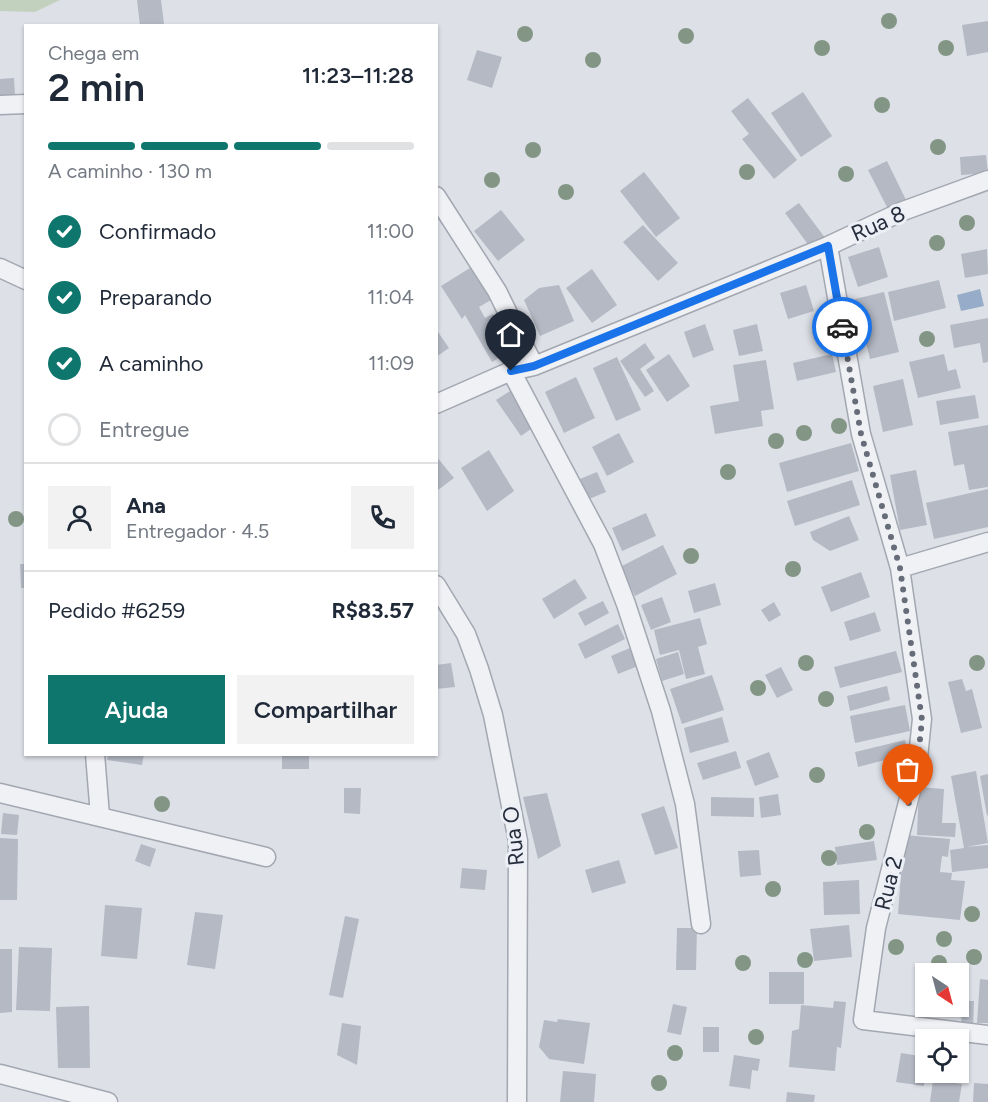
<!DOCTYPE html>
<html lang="pt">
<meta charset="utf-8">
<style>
:root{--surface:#fff;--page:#f2f2f3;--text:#1f2937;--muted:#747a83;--line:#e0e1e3;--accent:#0f766e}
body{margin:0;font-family:Figtree,sans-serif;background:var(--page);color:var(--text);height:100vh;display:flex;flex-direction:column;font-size:22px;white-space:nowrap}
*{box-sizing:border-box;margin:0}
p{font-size:20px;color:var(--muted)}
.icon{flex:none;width:33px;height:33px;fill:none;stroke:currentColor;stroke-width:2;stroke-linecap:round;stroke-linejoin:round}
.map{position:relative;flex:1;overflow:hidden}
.drawer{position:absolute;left:24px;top:24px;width:414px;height:732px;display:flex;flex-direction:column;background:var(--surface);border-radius:0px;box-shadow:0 2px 4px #0004}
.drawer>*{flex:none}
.needle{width:39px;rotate:144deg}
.fabs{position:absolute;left:915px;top:963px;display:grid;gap:12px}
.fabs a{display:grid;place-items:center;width:54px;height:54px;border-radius:0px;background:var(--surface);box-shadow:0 2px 4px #0004;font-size:30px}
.pin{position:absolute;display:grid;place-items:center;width:51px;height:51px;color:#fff;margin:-62px -26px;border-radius:50% 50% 50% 0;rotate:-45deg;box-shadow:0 0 6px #0007}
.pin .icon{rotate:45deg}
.courier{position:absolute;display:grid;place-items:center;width:60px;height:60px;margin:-30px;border:4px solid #1a73e8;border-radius:50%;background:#fff;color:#222;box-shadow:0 2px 8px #0007}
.overview em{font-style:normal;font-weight:600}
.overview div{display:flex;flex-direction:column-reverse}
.overview{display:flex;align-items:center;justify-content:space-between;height:102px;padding:0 24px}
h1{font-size:39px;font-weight:600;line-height:45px}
.bar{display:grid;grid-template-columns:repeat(4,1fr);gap:9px 6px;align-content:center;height:72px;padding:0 24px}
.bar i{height:8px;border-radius:4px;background:var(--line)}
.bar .selected{background:var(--accent)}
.bar p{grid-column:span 4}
.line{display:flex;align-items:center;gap:15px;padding:0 24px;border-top:2px solid var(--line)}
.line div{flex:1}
.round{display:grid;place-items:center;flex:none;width:63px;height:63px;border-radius:0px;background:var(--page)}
ol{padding:0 24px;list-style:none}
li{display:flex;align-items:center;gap:18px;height:66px}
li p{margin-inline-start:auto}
li .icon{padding:6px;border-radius:50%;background:var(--accent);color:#fff;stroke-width:4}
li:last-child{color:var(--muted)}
li i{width:33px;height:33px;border:3px solid var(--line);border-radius:50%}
.button{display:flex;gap:12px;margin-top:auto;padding:12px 24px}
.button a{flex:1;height:69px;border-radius:0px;background:var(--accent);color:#fff;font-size:24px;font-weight:600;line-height:69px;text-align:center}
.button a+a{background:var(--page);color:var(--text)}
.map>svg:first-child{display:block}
.green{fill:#c2d1be}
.water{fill:#97acc8}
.building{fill:#b4b9c4}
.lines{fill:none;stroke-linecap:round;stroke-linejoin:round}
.street-casing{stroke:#a2a7b1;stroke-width:21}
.street{stroke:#f0f1f5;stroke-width:18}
.tree{fill:#839685}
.done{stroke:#666c78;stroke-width:6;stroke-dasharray:0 10.8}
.route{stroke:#1a73e8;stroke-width:8}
.labels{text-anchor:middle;stroke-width:6;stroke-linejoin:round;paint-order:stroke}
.street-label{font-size:22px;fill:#262e3d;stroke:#eceff5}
</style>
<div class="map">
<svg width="988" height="1102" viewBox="0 0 988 1102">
<rect width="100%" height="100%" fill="#dde0e7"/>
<!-- green -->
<path class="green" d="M0,0H60L35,12L0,11Z"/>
<!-- water -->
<path class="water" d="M980,289L984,306L961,311L957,295Z"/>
<!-- building -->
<path class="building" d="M137,0H161L164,24L140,26Z
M988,21V52L967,56L962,25Z
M477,50L502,57L492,88L467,80Z
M14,78L15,95L0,96V79Z
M803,92L832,136L801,157L771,113Z
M748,98L797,160L774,179L742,139L749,134L731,111Z
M986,155L988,173L961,175L960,157Z
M887,161L906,200L888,209L868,170Z
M644,172L680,218L656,237L620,191Z
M799,203L826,239L812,250L785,213Z
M501,210L525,240L498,261L474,231Z
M643,225L678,263L658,281L623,242Z
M879,247L888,277L858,287L848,257Z
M987,249L988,274L965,278L961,254Z
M470,268L491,300L479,307L485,318L493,314L499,324L505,320L520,346L492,362L465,315L462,319L441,286Z
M592,269L617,305L592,323L566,288Z
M939,280L946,308L894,321L888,292Z
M559,285L574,321L540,336L524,300L539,288Z
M806,285L814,311L788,319L780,293Z
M884,292L899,352L870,359L855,299Z
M988,318V362L983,363L980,343L954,348L950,325Z
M705,324L714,350L693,358L684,332Z
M757,324L763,351L739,356L733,330Z
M436,329L449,348L436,357Z
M645,343L655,358L640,369L654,391L645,397L620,361Z
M669,354L690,386L667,402L646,370Z
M832,354L836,372L797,381L793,363Z
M944,354L948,371L956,369L961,388L918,398L909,362Z
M617,357L641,410L616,421L593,368Z
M766,360L774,409L761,411L763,426L715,434L710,406L739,401L733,365Z
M576,377L595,418L564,433L545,392Z
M903,379L913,425L883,432L873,386Z
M513,389L538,424L521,436L496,400Z
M975,395L979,418L940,425L936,401Z
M988,425V487L969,490L964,464L954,466L948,432Z
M619,433L634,462L607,476L592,447Z
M851,443L859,471L787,492L779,463Z
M489,450L514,491L487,511L461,468Z
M436,456L454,478L438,490L436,488Z
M916,470L927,525L900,530L890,475Z
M597,472L606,492L589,499L580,479Z
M852,480L860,505L795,526L787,501Z
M988,489V527L934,539L926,503Z
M646,513L656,536L622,551L612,528Z
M849,516L859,540L830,551L813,540L810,532Z
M663,545L677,574L635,596L620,567Z
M20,564H26V588H21Z
M861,572L870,597L831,612L821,587Z
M575,579L587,598L554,619L542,599Z
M715,583L721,605L694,613L688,591Z
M662,597L671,622L651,630L641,605Z
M603,601L609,613L585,626L578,613Z
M774,602L781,615L769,622L761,610Z
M875,612L881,631L850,641L844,622Z
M700,618L707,644L698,647L705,674L686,679L679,650L660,655L654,630Z
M618,624L625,639L585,659L578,644Z
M630,648L638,666L618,674L611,656Z
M896,651L902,672L840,688L834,667Z
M678,652L684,674L662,681L656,659Z
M451,663L455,687L436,689V665Z
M781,667L793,690L777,698L765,675Z
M712,675L724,710L682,724L670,689Z
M962,679L966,691L972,689L982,728L961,733L948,682Z
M887,686L890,700L850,711L847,696Z
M905,705L910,731L855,743L850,716Z
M722,717L729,742L690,753L684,728Z
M905,740L908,754L858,767L855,752Z
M736,751L741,768L703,780L697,763Z
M769,752L779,777L755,786L746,761Z
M108,754H144L142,765L107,760Z
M282,754H309V769H282Z
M976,771L988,843L966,847L988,845V868L952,872L950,850L964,848L951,776Z
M988,774V815L987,816L980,776Z
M919,787L944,789L942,823H956L955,837L917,835Z
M344,788H361L360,814L344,813Z
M547,793L561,846L538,859L523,797Z
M778,794L781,815L761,818L759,797Z
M711,797L754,798V817L711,816Z
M664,806L678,848L655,855L641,814Z
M3,813L19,815L17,835L1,834Z
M904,835L950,839L948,857L942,856L940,872L952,873L951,880L965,881L960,920L898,914Z
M0,838L18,839L17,900H0Z
M874,841L877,860L837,865L835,847Z
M141,844L156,849L150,867L135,861Z
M759,850L761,875L740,877L738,851Z
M619,860L626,883L592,893L585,870Z
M462,868L487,870L485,890L460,888Z
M859,880L860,914L824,915L823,882Z
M105,905L142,908L137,959L101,956Z
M195,912L223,915L215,969L187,965Z
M345,916L359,919L343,998L329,995Z
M849,925L852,957L814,961L810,929Z
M677,928H697L696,970H676Z
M19,947L52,948L50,1011L16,1010Z
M0,949H12V1012L0,1013Z
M769,972H804V1004H769Z
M980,979L988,980V1023H977Z
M834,1001L846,1002L841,1048L837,1047L835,1071L789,1067L792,1031L799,1029L801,1005L833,1008Z
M962,1001H974L973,1031L961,1030Z
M673,1004L687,1007L681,1035L667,1032Z
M89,1006L90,1068H58L56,1007Z
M558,1019L590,1023L584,1064L549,1059L539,1047L544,1020L557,1022Z
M342,1023L361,1026L357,1065L337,1055Z
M703,1027H719V1052H703Z
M901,1053L926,1057L924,1086L896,1082Z
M734,1055L760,1059L758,1071L752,1070L750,1089L729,1086Z
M563,1071L596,1074L594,1102H560Z
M933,1080L962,1084L959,1102H930Z
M974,1083L988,1084V1102H973Z
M787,1092L815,1095L814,1102H786Z"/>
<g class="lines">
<defs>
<path id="street" d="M0,105L26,104
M436,196L497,291L534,366
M828,246L861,434L900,568L922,719L917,767L876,928L863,1020L988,1035
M0,268L26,280
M511,371L603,544L626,604L661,711L685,804L701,924
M436,404L511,371L534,366L828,246L903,211L988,180
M900,568L988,542
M436,585L466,634L479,669L493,715L518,841L517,1102
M95,754L100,816
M0,793L266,857
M0,1074L108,1102"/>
</defs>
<!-- street casing -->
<use href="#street" class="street-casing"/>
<!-- street -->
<use href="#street" class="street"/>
</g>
<!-- trees -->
<g class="tree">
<circle cx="889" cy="21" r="8"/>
<circle cx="525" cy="34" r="8"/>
<circle cx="686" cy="36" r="8"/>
<circle cx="822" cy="48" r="8"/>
<circle cx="946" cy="48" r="8"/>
<circle cx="593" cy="60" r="8"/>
<circle cx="882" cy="105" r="8"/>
<circle cx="938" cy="147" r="8"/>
<circle cx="533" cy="150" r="8"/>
<circle cx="747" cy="172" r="8"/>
<circle cx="846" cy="174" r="8"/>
<circle cx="492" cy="180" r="8"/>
<circle cx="566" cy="192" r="8"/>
<circle cx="967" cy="223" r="8"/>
<circle cx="937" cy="243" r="8"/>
<circle cx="927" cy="339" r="8"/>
<circle cx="839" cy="426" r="8"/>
<circle cx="804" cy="433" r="8"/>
<circle cx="776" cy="441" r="8"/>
<circle cx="728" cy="472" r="8"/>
<circle cx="16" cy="519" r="8"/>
<circle cx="691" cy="556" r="8"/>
<circle cx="793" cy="569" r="8"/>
<circle cx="806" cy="663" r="8"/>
<circle cx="977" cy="663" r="8"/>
<circle cx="758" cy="688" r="8"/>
<circle cx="826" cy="699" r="8"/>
<circle cx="817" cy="775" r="8"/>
<circle cx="903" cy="781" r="8"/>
<circle cx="162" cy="804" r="8"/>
<circle cx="867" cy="832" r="8"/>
<circle cx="829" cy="858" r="8"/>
<circle cx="773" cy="889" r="8"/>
<circle cx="972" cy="914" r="8"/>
<circle cx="944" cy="939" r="8"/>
<circle cx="896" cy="947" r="8"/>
<circle cx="974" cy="957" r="8"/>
<circle cx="805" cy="960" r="8"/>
<circle cx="743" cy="963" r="8"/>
<circle cx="939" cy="963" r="8"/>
<circle cx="756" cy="1037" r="8"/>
<circle cx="675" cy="1053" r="8"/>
<circle cx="659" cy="1083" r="8"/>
</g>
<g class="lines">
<!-- done -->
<path class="done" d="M842,327L861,434L900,568L922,720L917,768L908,806"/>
<!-- route -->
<path class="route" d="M511,371L534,366L828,246L842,327"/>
</g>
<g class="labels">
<!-- street labels -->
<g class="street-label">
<text transform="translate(878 223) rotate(-24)" y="8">Rua 8</text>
<text transform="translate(513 836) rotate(-96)" y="8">Rua O</text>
<text transform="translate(888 883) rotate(-76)" y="8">Rua 2</text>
</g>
</g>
</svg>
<div class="fabs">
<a><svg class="needle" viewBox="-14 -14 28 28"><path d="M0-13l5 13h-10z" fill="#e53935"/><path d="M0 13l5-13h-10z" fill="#747a83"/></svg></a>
<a><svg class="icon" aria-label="locate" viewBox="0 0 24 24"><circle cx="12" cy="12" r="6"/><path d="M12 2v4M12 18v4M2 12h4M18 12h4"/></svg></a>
</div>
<div class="pin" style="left:908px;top:806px;background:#ea580c"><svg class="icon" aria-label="bag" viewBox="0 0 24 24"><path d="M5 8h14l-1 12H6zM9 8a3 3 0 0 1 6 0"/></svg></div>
<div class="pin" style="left:511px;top:371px;background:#1f2937"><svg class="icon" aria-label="home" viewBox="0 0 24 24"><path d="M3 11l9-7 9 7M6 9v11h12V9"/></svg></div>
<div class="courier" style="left:842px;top:327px"><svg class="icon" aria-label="car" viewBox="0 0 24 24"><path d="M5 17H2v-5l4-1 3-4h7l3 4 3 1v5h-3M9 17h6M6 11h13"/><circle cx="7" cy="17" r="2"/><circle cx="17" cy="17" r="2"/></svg></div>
<section class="drawer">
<div class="overview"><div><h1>2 min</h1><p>Chega em</p></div><em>11:23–11:28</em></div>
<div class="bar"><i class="selected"></i><i class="selected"></i><i class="selected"></i><i></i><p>A caminho · 130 m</p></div>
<ol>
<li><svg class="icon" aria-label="check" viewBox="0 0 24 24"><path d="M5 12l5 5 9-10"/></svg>Confirmado<p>11:00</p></li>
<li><svg class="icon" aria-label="check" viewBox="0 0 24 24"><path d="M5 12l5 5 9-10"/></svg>Preparando<p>11:04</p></li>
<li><svg class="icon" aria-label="check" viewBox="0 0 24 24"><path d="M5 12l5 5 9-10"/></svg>A caminho<p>11:09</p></li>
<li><i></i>Entregue</li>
</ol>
<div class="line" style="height:108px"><a class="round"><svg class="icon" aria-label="person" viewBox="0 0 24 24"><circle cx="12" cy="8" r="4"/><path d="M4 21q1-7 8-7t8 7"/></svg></a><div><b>Ana</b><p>Entregador · 4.5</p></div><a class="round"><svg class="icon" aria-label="phone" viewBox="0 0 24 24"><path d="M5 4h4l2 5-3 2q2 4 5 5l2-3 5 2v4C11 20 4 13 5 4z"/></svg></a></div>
<div class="line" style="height:78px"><div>Pedido #6259</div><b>R$83.57</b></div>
<div class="button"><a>Ajuda</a><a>Compartilhar</a></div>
</section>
</div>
